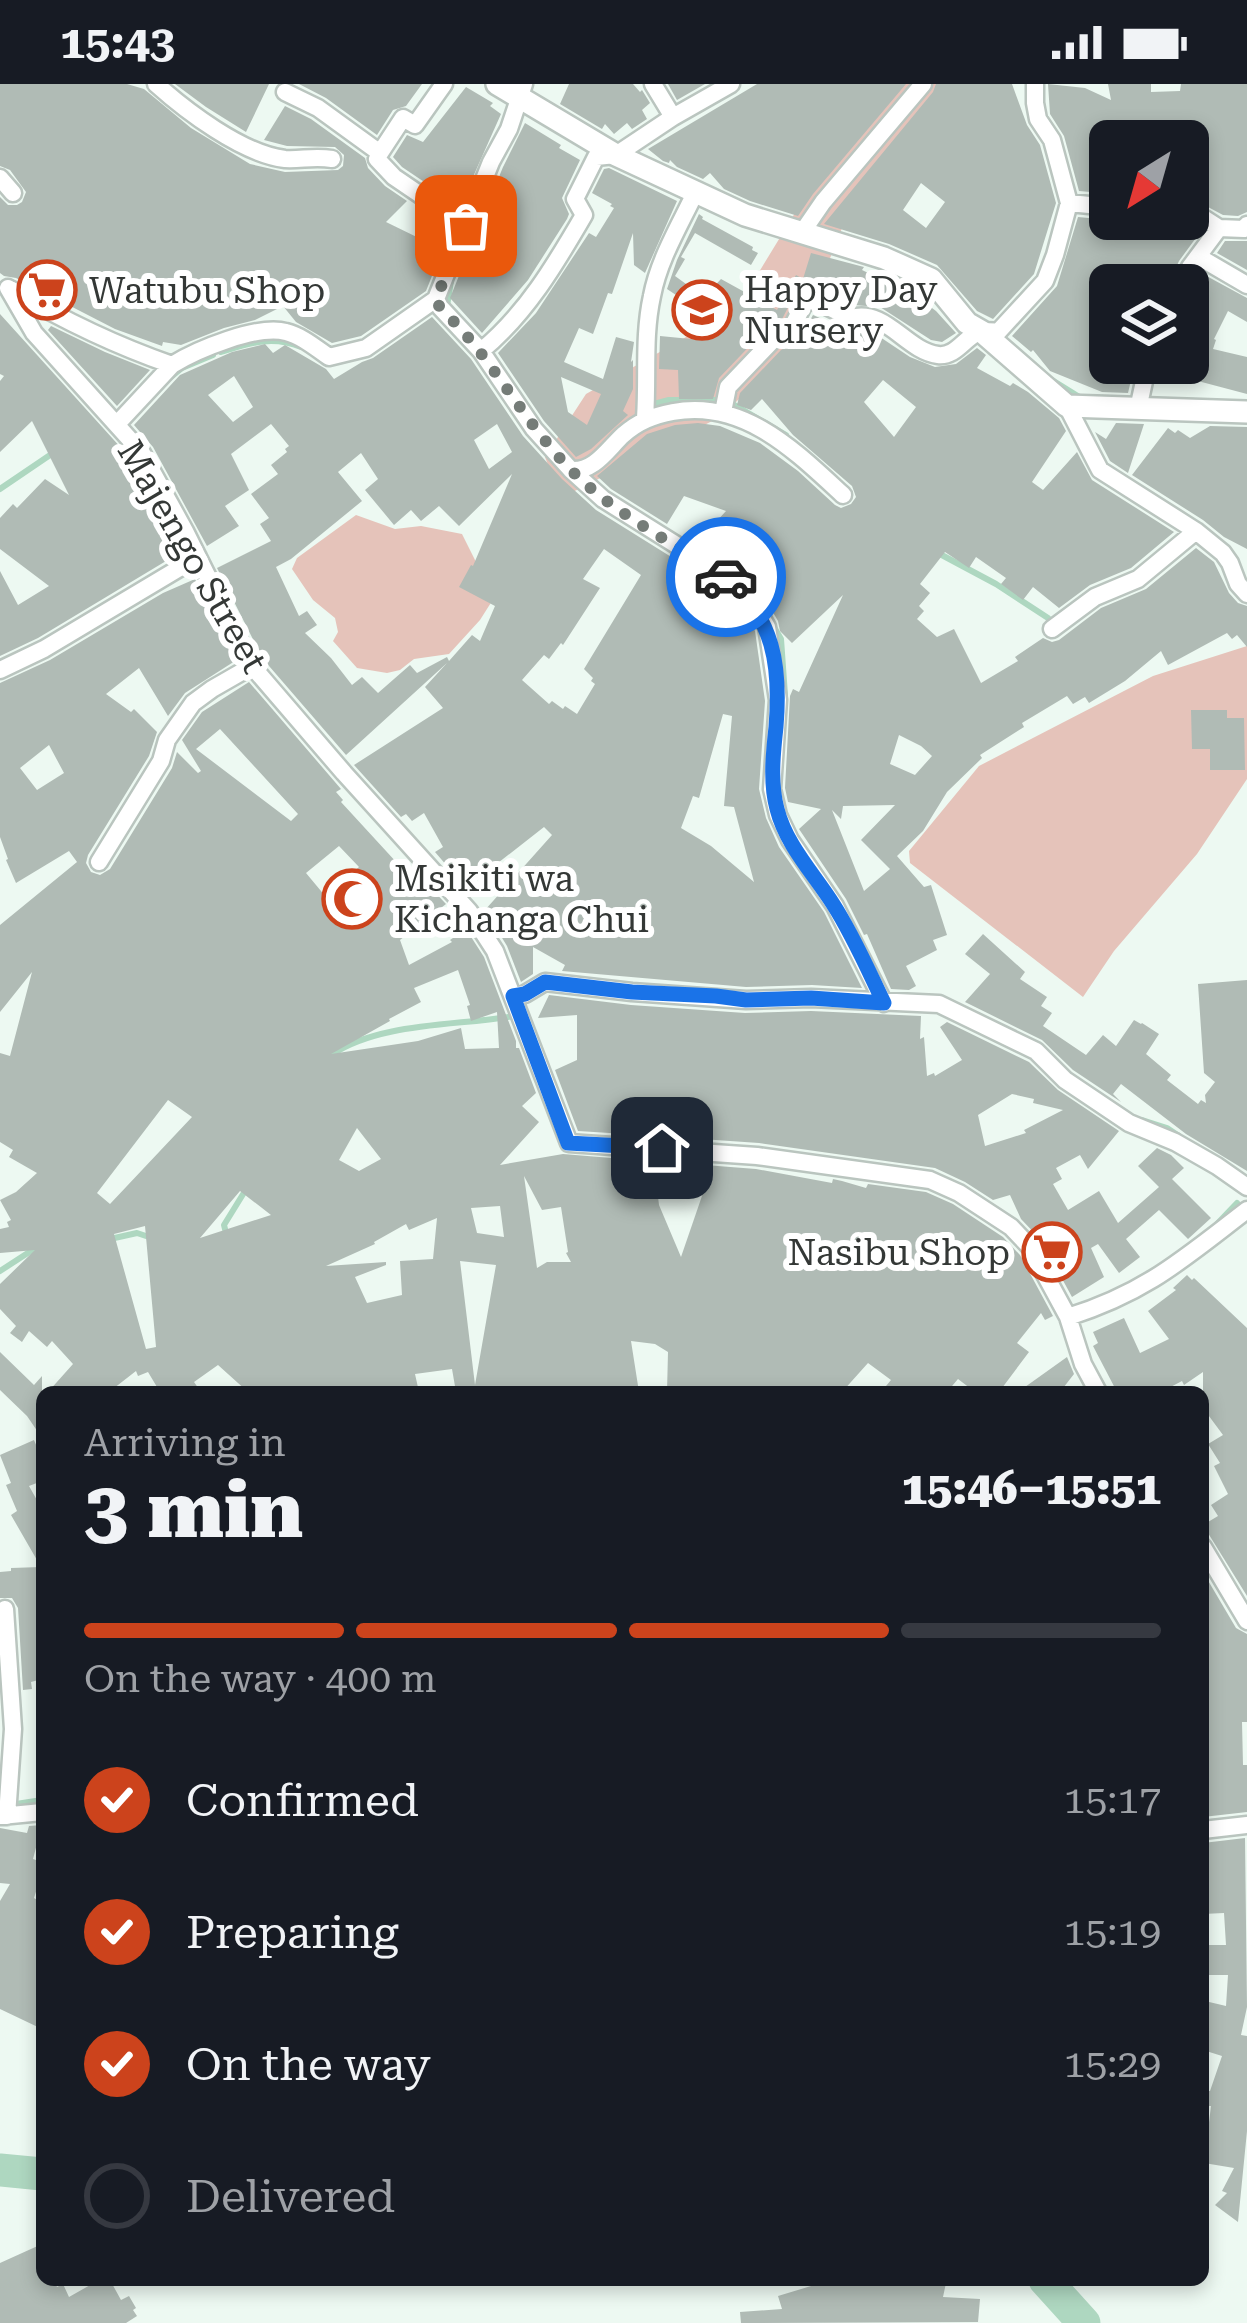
<!DOCTYPE html>
<meta charset="utf-8">
<style>
:root{--surface:#171b24;--page:#20242c;--text:#f1f3f6;--muted:#9ea1a6;--line:#363941;--accent:#cc431c}
body{margin:0;font-family:"Roboto Serif",serif;background:var(--page);color:var(--text);height:100vh;display:flex;flex-direction:column;font-size:45px;white-space:nowrap}
*{box-sizing:border-box;margin:0}
p{font-size:39px;color:var(--muted)}
.icon{flex:none;width:66px;height:66px;fill:none;stroke:currentColor;stroke-width:2;stroke-linecap:round;stroke-linejoin:round}
.map{position:relative;flex:1;overflow:hidden}
.drawer{position:absolute;left:36px;top:1302px;width:1173px;height:900px;display:flex;flex-direction:column;background:var(--surface);border-radius:18px;box-shadow:0 6px 18px #0003}
.drawer>*{flex:none}
.needle{width:78px;rotate:217deg}
.controls{position:absolute;left:1089px;top:36px;display:grid;gap:24px}
.controls a{display:grid;place-items:center;width:120px;height:120px;border-radius:18px;background:var(--surface);box-shadow:0 6px 18px #0003;font-size:60px}
.pin{position:absolute;display:grid;place-items:center;width:102px;height:102px;color:#fff;margin:-51px;border-radius:24px;box-shadow:0 6px 18px #0006}
.courier{position:absolute;display:grid;place-items:center;width:120px;height:120px;margin:-60px;border:9px solid #1a73e8;border-radius:50%;background:#fff;color:#222;box-shadow:0 3px 15px #0007}
.head em{font-style:normal;font-weight:800}
.head div{display:flex;flex-direction:column-reverse}
.head{display:flex;align-items:center;justify-content:space-between;height:204px;padding:0 48px}
h1{font-size:78px;font-weight:800;line-height:90px}
.bar{display:grid;grid-template-columns:repeat(4,1fr);gap:18px 12px;align-content:center;height:144px;padding:0 48px}
.bar i{height:15px;border-radius:9px;background:var(--line)}
.bar .current{background:var(--accent)}
.bar p{grid-column:span 4}
ol{padding:0 48px;list-style:none}
li{display:flex;align-items:center;gap:36px;height:132px}
li p{margin-inline-start:auto}
li .icon{padding:12px;border-radius:50%;background:var(--accent);color:#fff;stroke-width:4}
li:last-child{color:var(--muted)}
li i{width:66px;height:66px;border:6px solid var(--line);border-radius:50%}
.status{display:flex;justify-content:space-between;align-items:center;height:84px;padding:0 60px;background:var(--surface);direction:ltr}
.status svg{height:33px;fill:currentColor}
.map>svg:first-child{display:block}
.green{fill:#e5c3ba}
.lines{fill:none;stroke-linecap:round;stroke-linejoin:round}
.stream{stroke:#aed7c0;stroke-width:6}
.river{stroke:#aed7c0;stroke-width:33}
.building{fill:#b0bbb5;fill-rule:evenodd}
.minor-casing{stroke:#bac5bf;stroke-width:21}
.tertiary-casing{stroke:#bac5bf;stroke-width:26}
.minor{stroke:#fff;stroke-width:16}
.tertiary{stroke:#fff;stroke-width:21}
.done{stroke:#757c78;stroke-width:12;stroke-dasharray:0 21.6}
.route{stroke:#1a73e8;stroke-width:15}
.labels{text-anchor:middle;stroke-width:12;stroke-linejoin:round;paint-order:stroke}
.poi-label{font-size:36px;fill:#343836;stroke:#fff;text-anchor:start}
.street-label{font-size:36px;fill:#343836;stroke:#fff}
</style>
<div class="status"><b>15:43</b><svg viewBox="0 0 49 12"><path d="M0 12V9h3v3zM5 12V6h3v6zM10 12V3h3v9zM15 12V0h3v12zM26 1h20v11H26zM47 4h2v5h-2z"/></svg></div>
<div class="map">
<svg width="1247" height="2239" viewBox="0 0 1247 2239">
<rect width="100%" height="100%" fill="#edf9f2"/>
<!-- green -->
<path class="green" d="M903,0H947L850,124L797,257L722,332L561,414L545,373L586,310L737,224L798,124Z
M356,431L395,445L421,442L462,450L476,478L499,506L480,536L449,570L414,575L400,586L387,589L357,584L333,557L338,548L335,534L313,516L292,485L297,474Z
M1247,562V695L1197,770L1114,867L1083,913L910,779L909,767L979,682L1153,592Z"/>
<g class="lines">
<!-- stream -->
<path class="stream" d="M450,224L447,222L451,197
M221,268C250,259 272,251 301,263
M171,293L182,284L213,271
M1052,296L1081,314
M650,321L669,316H726L786,351
M0,405L53,369
M938,469L996,500L1048,534
M774,543L781,555L785,611
M331,971C380,938 457,942 514,932
M1142,1036L1167,1044L1179,1052
M1215,1142L1237,1119
M227,1153L224,1141L245,1107
M110,1155L137,1149L149,1153
M0,1187L37,1163
M16,1720L42,1716"/>
<!-- river -->
<path class="river" d="M0,2086L42,2090
M1045,2196L1084,2239"/>
</g>
<!-- building -->
<path class="building" d="M0,0H127L144,5L191,44L250,80L285,88L338,86L343,82L344,71L335,63L287,62L264,56L285,22L311,35L365,74L368,84L385,102L407,117L386,138L427,158L429,153L445,159L426,207L361,252L332,259L296,238L283,222L255,236L224,244L181,261L163,258L162,262L115,245L16,194L4,192L0,189V113L8,121H17L22,118L26,108L10,86L0,82Z
M175,0H269L246,48L206,23Z
M299,0H422L406,22L393,26L377,51L326,14Z
M569,0H633L640,8L642,6L650,19L642,26L647,35L632,45L627,39L614,50L605,40L602,45L560,20Z
M668,0H705L677,16Z
M757,0H906L813,110L798,132L750,117L724,105L710,89L703,95L677,83L670,76L669,79L663,77L648,65Z
M936,0H1012L1027,41L1040,61L1056,119L1034,190L993,235L977,227L937,181L889,160L824,140L933,8ZM921,99L945,118L926,144L903,126Z
M1048,0L1085,4L1111,16L1108,0H1151V8L1180,7L1181,0H1247V128L1238,132L1223,131L1208,123L1188,119V57L1098,59L1095,92L1104,93L1102,109L1079,107L1064,52L1050,30Z
M466,3L493,19L490,22L501,30L460,122L402,83L393,73L407,51L423,58Z
M525,39L561,61L559,64L580,76L562,114L569,130L567,135L528,196L482,249L450,214L503,83Z
M609,84L677,117L645,189L634,181L633,149L612,210L608,209L593,250L579,244L564,278L603,295L616,253L634,258L631,278L633,276V305L623,327L628,331L591,365L576,373L544,337L498,269L536,229L589,149L596,153L614,124L610,122L612,120L592,109L604,85ZM561,293L601,310L587,341L568,328Z
M699,130L703,133L702,135L753,163L752,166L758,169L751,181L695,149L681,173L685,175L675,192L704,213L721,195L777,226L796,191L803,195L811,169L864,183L862,186L893,201L896,197L936,227L956,249L942,258L931,256L880,223L853,221L823,207L802,204L795,210L780,239L765,246L719,294L713,315H679L678,286L659,285L660,252L701,256L673,231L685,217L667,205L677,176Z
M1078,133L1109,136L1176,135L1181,142L1201,147L1179,177L1168,201H1110V279H1135L1128,309L1102,308L1050,287L1033,266L1031,268L1012,252L1057,202Z
M1225,157H1247V186L1217,169Z
M1201,189L1247,214V238L1228,227L1214,255L1216,256L1213,265L1247,273V310L1160,287L1159,289L1160,279H1188V260L1198,231L1188,226V211Z
M0,230L132,376L181,468L38,554L0,572V487L18,521L49,502L0,465V434L13,420L17,424L45,395L69,411L32,337L0,368V297L4,292L0,290Z
M813,231L847,246L871,247L910,273L935,283L956,280L977,264L986,271L977,284L1010,302L1013,299L1028,308L1059,334L1066,347L1032,398L1043,406L1077,368L1092,396L1174,448L1131,484L1090,501L1059,524L1033,503L1023,516L1001,500L1006,494L976,473L969,484L945,468L920,500L930,509L919,522L924,527L917,535L937,553L954,545L981,599L1018,577L1015,573L1043,554L1052,558L1059,556L1101,524L1146,505L1196,464L1214,478L1229,509L1238,519L1247,522V563L1237,551L1232,555L1227,549L1168,581L1161,567L1125,597L1089,619L1085,613L1073,620L1067,612L1022,639L1024,643L980,671L982,674L947,708L923,747L897,772L924,803L931,801L947,851L933,856L937,866L906,882L916,902L909,906L891,905L867,850L864,851L846,815L799,745L821,725L788,718L785,704L790,612L793,605L799,608L843,511L792,559L780,547L778,537L760,506L737,484L712,468L717,462L704,451L726,427L684,412L667,440L611,405L597,392L647,350L675,341L698,339L720,342L760,359L798,387L835,421L841,424L851,420L856,413L852,402L793,351L762,315L751,326L737,321L740,309L781,266L799,256ZM883,296L916,323L894,353L864,318ZM899,651L921,662L932,672L915,691L890,680ZM895,721L861,756L890,785L864,807L832,726L841,735L843,722Z
M432,233L471,275L523,352L562,395L596,426L721,504L741,523L755,547L765,617L759,705L766,734L779,763L824,828L862,904L812,901L746,903L562,887L565,881L533,863V890L521,898L507,862L485,826L552,751L544,743L466,804L435,768L443,763L424,729L412,737L406,730L401,733L354,681L443,624L425,603L447,579L346,671L263,575L217,484L271,457L260,440L269,434L251,410L278,390L271,381L287,368L285,365L289,362L271,340L231,370L249,406L225,422L239,442L207,462L153,363L134,341L180,291L232,268L265,260L273,269L285,261L326,285L334,295L362,278L373,274ZM234,292L253,323L233,338L208,311ZM497,340L512,368L489,385L474,356ZM361,369L378,395L365,406L394,441L411,426L421,437L439,422L459,442L512,390L473,482L471,481L459,503L495,522L480,557L472,551L449,577L447,573L417,589L410,581L378,609L362,593L352,601L331,574L305,549L317,541L307,527L299,532L276,483L291,475L362,417L338,388ZM604,465L641,491L584,585L593,594L591,597L595,600L577,630L565,622L563,625L552,617L549,620L522,596L544,571L549,575L561,559L563,561L600,504L583,495ZM723,630L732,632L724,722L734,723L754,798L711,762L681,744L693,712L699,714Z
M51,242L105,268L150,286L117,322L48,246Z
M1116,339L1144,340L1128,389L1110,377L1095,348L1106,355Z
M1210,342L1247,343V465L1224,453L1203,436L1132,391L1168,344L1175,349L1178,346L1190,354Z
M195,495L235,577L185,609L168,632L139,584L106,610L131,628L134,625L157,648L149,672L88,771L86,779L91,788L100,791L110,785L172,684L177,668L198,689L201,687L182,656L202,628L249,598L341,705L336,708L343,716L341,718L409,792L415,787L446,820L400,856L409,881L452,858L450,856L466,845L484,873L516,957V964H519L536,1009L522,1022L539,1038L500,1081L563,1070L636,1076L638,1095L656,1096L659,1121L681,1173L703,1109H690L692,1080L756,1085L832,1099L833,1095L842,1097L866,1104L868,1100L926,1108L953,1120L1003,1153L1020,1171L1053,1232L1045,1236L1041,1229L1017,1259L1029,1268L999,1308H975L958,1295L947,1308H881L891,1296L868,1279L842,1308H773L764,1302L761,1308H667L668,1268L655,1260L631,1257L639,1308H456L452,1285L415,1290L419,1308H248L218,1281L194,1298L201,1308H160L148,1288L138,1292L136,1287L109,1308H48L73,1280L52,1257L47,1263L29,1247L22,1258L10,1249L16,1242L0,1225V1200L35,1166L0,1169V1145L9,1143L7,1138L11,1136L0,1116L16,1108L37,1089L9,1073L13,1066L0,1058V969L10,972L32,888L0,928V841L77,778L69,767L16,799L6,776L8,775L0,753V599L50,576L163,509ZM220,645L298,730L291,737L196,665ZM49,661L64,689L37,706L20,684ZM339,762L359,783L326,813L306,789ZM458,886L470,921L467,922L471,937L497,928L499,964L465,965L461,944L418,957L331,970L390,937L389,935L421,918L414,904ZM168,1016L192,1033L110,1120L97,1109ZM357,1044L381,1075L359,1087L339,1076ZM524,1092L542,1126L561,1123L568,1168L566,1169L571,1178H547L537,1184ZM240,1107L271,1131L200,1154ZM500,1122L504,1153L477,1149L471,1124ZM437,1134L433,1175L400,1177L402,1211L367,1219L355,1193L386,1181V1178L326,1182L375,1160L374,1158L406,1140L409,1146ZM145,1142L156,1263L146,1265L114,1150ZM460,1177L496,1181L475,1301Z
M1191,626H1227V634H1244L1245,686H1210V665H1192Z
M983,850L1025,888L1020,895L1047,913L1041,922L1052,929L1043,942L1086,971L1103,951L1116,962L1134,936L1141,940L1142,939L1159,950L1146,970L1171,991L1167,996L1198,1020L1201,1016L1206,1019L1205,1011L1215,998L1204,989L1198,900L1247,896V1087L1186,1050L1121,1000L1113,1010L1121,1018L1073,986L1042,956L965,918L990,890L965,870Z
M549,911L631,921L745,929L811,927L921,932L920,955L924,953L927,992L934,989L935,992L962,976L940,943L947,938L1029,978L1058,1006L1119,1047L1088,1085L1080,1071L1056,1084L1062,1095L1053,1100L1068,1126L1099,1107L1118,1139L1159,1103L1138,1082L1157,1064L1171,1071L1184,1084L1172,1095L1211,1134L1188,1155L1159,1126L1126,1155L1140,1173L1119,1189L1098,1160L1091,1164L1104,1193L1072,1213L1041,1156L1021,1135L1010,1111L993,1116L965,1098L935,1084L759,1059L672,1053V1050L641,1051L578,1047L555,986L577,976V931L538,934ZM1012,1010L1034,1015L1033,1019L1063,1026L1024,1046L1026,1049L985,1062L978,1031Z
M1187,1191L1192,1196L1194,1194L1247,1244V1512L1203,1441L1218,1432L1211,1421L1228,1410L1214,1382L1220,1379L1208,1360L1223,1351L1203,1324V1288L1184,1301L1182,1297L1161,1308H1117L1093,1262L1098,1259L1093,1248L1124,1234L1140,1269L1169,1255L1148,1227L1176,1206L1173,1204Z
M0,1268L34,1301L42,1292V1354L27,1332L0,1306Z
M1067,1273L1074,1290L1060,1308H1018Z
M34,1356L42,1375V1397L29,1402L42,1425V1595L31,1598L32,1605L23,1606L18,1524L12,1514H0V1488L11,1487V1484L41,1483L11,1431L17,1427L6,1401L11,1399L0,1371Z
M1203,1488L1236,1544L1247,1550V1638H1242L1243,1681H1247V1728L1203,1733Z
M42,1741L33,1775L42,1778V1789L34,1814L42,1819V1945L0,1925V1817L10,1800L0,1799V1744L27,1749L29,1742Z
M1245,1754L1247,1923L1241,1951L1247,1952V2047L1238,2138L1215,2121L1227,2109L1222,2107L1234,2084L1204,2079L1211,2022H1203V2007H1210L1222,1972L1203,1966V1928L1205,1917L1226,1922L1228,1891H1203V1861H1226L1224,1829L1203,1830V1759Z
M42,2160V2196H54L57,2203L63,2200L69,2213L99,2196H110L121,2216L129,2212L136,2224L133,2226L137,2232L126,2239H0V2179Z
M819,2196H878V2199L932,2196L946,2199L943,2213L980,2215L978,2238L741,2239L740,2228L782,2225L778,2212L821,2199Z"/>
<g class="lines">
<defs>
<path id="minor" d="M156,0C185,26 242,70 285,75C301,76 314,72 332,75
M653,0L673,33
M285,8L318,24L380,69L377,75L394,93L466,142
M380,69L403,34L415,41L444,0
M0,94L13,109
M1069,119L1110,123
M1188,132L1205,135L1219,144L1244,145L1247,141
M801,150L823,118L923,0
M1199,173L1247,201
M1181,201L1190,183L1219,144
M8,204L34,249L142,369L185,447L252,582L344,689L469,827L495,867L569,1059L757,1072L930,1096L959,1109L1011,1143L1030,1163L1068,1233C1147,1208 1183,1175 1247,1126
M10,205C61,235 117,262 172,281C196,266 258,240 286,248C302,252 316,264 329,273L366,264L436,215L491,78L509,45L524,0
M436,215L440,223L481,267L534,345L571,386L603,415L729,494L751,515L767,543L778,616L772,705L778,731L790,756L835,822L884,919
M481,267C526,230 555,181 584,131L575,115L596,73L616,71L673,33L731,0
M1067,322L1100,386L1196,447L1223,469L1230,479L1238,500L1247,510
M1138,325L1148,279
M723,328L728,303L774,255L789,249L806,216L820,219L851,234C886,224 906,267 938,271C956,273 964,254 979,248C983,247 994,247 998,248L1045,197L1055,171L1069,119L1052,56L1038,35L1035,19V0
M645,334C648,293 643,253 652,212C659,175 680,141 696,107
M117,340L172,281
M571,386C594,388 607,366 623,351C639,337 653,332 673,328C744,315 795,367 843,411
M1052,545L1095,513L1138,495L1196,447
M0,586L44,565L198,473
M99,778L161,677L167,656L193,619L212,605L252,582
M513,912L525,910L545,898L632,908L746,916L811,914L939,920L1036,967L1065,996L1129,1039L1175,1058L1217,1082L1247,1103
M1068,1233L1083,1280L1098,1308
M1203,1463L1247,1537
M5,1525L13,1645L7,1732
M1,1732L42,1728
M1203,1746L1247,1741"/>
<path id="tertiary" d="M497,0L616,71L745,131L884,174L931,195L967,239L981,247L1067,322L1247,328"/>
</defs>
<!-- minor casing -->
<use href="#minor" class="minor-casing"/>
<!-- tertiary casing -->
<use href="#tertiary" class="tertiary-casing"/>
<!-- minor -->
<use href="#minor" class="minor"/>
<!-- tertiary -->
<use href="#tertiary" class="tertiary"/>
</g>
<g class="lines">
<!-- done -->
<path class="done" d="M466,142L436,215L440,224C490,270 520,332 567,382C612,429 672,458 726,493"/>
<!-- route -->
<path class="route" d="M662,1064L568,1059L513,912L525,910L545,898L632,908L716,912L746,916L811,914L884,919C868,886 853,851 833,820C814,790 786,761 777,725C770,699 773,670 776,643C781,582 774,534 726,493"/>
</g>
<!-- icons -->
<defs>
<symbol id="supermarket-ring" viewBox="-11 -11 22 22"><circle r="9.5" fill="#fff" stroke="#cc431c" stroke-width="1.5"/><path d="M-6-5.5h2.5l.6 2H6L4.5 2H-2.5L-4.4-4H-6ZM-1.5 3.2a1.3 1.3 0 1 0 .1 0ZM3 3.2a1.3 1.3 0 1 0 .1 0Z" fill="#cc431c"/></symbol>
<symbol id="school-ring" viewBox="-11 -11 22 22"><circle r="9.5" fill="#fff" stroke="#cc431c" stroke-width="1.5"/><path d="M0-5L7-2L0 1L-7-2ZM-4 1L0 2.5L4 1V4Q0 6-4 4Z" fill="#cc431c"/></symbol>
<symbol id="mosque-ring" viewBox="-11 -11 22 22"><circle r="9.5" fill="#fff" stroke="#cc431c" stroke-width="1.5"/><path d="M3.5-4.9A6 6 0 1 0 3.5 4.9A5 5 0 1 1 3.5-4.9Z" fill="#cc431c"/></symbol>
</defs>
<g fill-rule="evenodd">
<use href="#supermarket-ring" x="14" y="173" width="66" height="66"/>
<use href="#school-ring" x="669" y="193" width="66" height="66"/>
<use href="#mosque-ring" x="319" y="782" width="66" height="66"/>
<use href="#supermarket-ring" x="1019" y="1135" width="66" height="66"/>
</g>
<g class="labels">
<!-- poi labels -->
<g class="poi-label">
<text x="744" y="218">Happy Day<tspan x="744" dy="41">Nursery</tspan></text>
<text x="89" y="219">Watubu Shop</text>
<text x="394" y="807">Msikiti wa<tspan x="394" dy="41">Kichanga Chui</tspan></text>
<text x="1010" y="1181" text-anchor="end">Nasibu Shop</text>
</g>
<!-- street labels -->
<g class="street-label">
<text transform="translate(193 472) rotate(60)" y="13">Majengo Street</text>
</g>
</g>
</svg>
<div class="controls">
<a><svg class="needle" viewBox="-14 -14 28 28"><path d="M0-13l5 13h-10z" fill="#e53935"/><path d="M0 13l5-13h-10z" fill="#9ea1a6"/></svg></a>
<a><svg class="icon" aria-label="layers" viewBox="0 0 24 24"><path d="M12 4l9 5-9 5-9-5zM3 14l9 5 9-5"/></svg></a>
</div>
<div class="pin" style="left:466px;top:142px;background:#ea580c"><svg class="icon" aria-label="bag" viewBox="0 0 24 24"><path d="M5 8h14l-1 12H6zM9 8a3 3 0 0 1 6 0"/></svg></div>
<div class="pin" style="left:662px;top:1064px;background:#1f2937"><svg class="icon" aria-label="home" viewBox="0 0 24 24"><path d="M3 11l9-7 9 7M6 9v11h12V9"/></svg></div>
<div class="courier" style="left:726px;top:493px"><svg class="icon" aria-label="car" viewBox="0 0 24 24"><path d="M5 17H2v-5l4-1 3-4h7l3 4 3 1v5h-3M9 17h6M6 11h13"/><circle cx="7" cy="17" r="2"/><circle cx="17" cy="17" r="2"/></svg></div>
<section class="drawer">
<div class="head"><div><h1>3 min</h1><p>Arriving in</p></div><em>15:46–15:51</em></div>
<div class="bar"><i class="current"></i><i class="current"></i><i class="current"></i><i></i><p>On the way · 400 m</p></div>
<ol>
<li><svg class="icon" aria-label="check" viewBox="0 0 24 24"><path d="M5 12l5 5 9-10"/></svg>Confirmed<p>15:17</p></li>
<li><svg class="icon" aria-label="check" viewBox="0 0 24 24"><path d="M5 12l5 5 9-10"/></svg>Preparing<p>15:19</p></li>
<li><svg class="icon" aria-label="check" viewBox="0 0 24 24"><path d="M5 12l5 5 9-10"/></svg>On the way<p>15:29</p></li>
<li><i></i>Delivered</li>
</ol>
</section>
</div>
